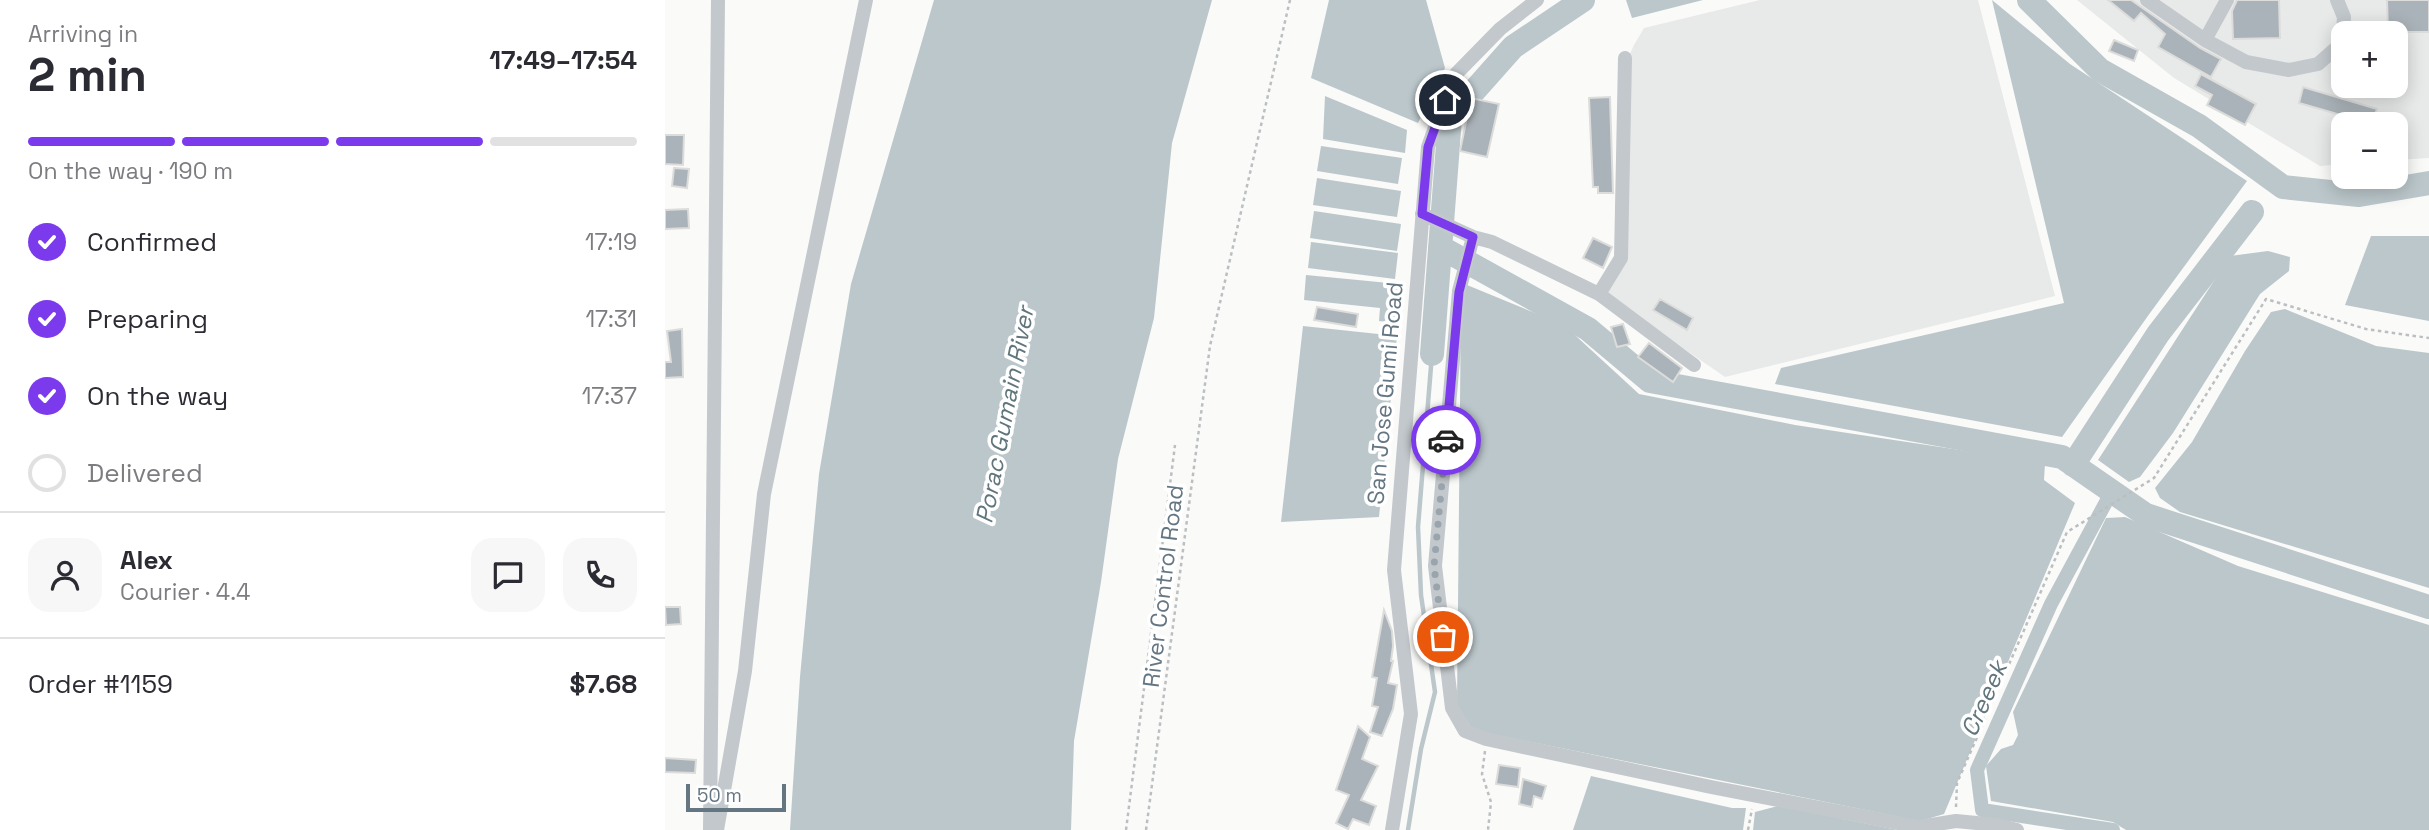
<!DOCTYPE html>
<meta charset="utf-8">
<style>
:root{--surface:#fff;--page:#f7f7f7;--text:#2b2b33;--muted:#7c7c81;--line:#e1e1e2;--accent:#7c3aed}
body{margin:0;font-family:"Space Grotesk",sans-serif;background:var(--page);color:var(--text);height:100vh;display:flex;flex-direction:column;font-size:26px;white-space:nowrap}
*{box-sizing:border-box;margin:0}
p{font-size:23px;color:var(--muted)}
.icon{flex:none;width:38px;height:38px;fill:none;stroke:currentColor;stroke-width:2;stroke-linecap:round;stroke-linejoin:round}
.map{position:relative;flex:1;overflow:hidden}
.drawer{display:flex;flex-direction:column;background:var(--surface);width:665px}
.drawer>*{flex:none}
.buttons{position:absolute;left:1666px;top:21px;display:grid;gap:14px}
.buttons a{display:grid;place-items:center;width:77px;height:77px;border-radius:14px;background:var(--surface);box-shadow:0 4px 18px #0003;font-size:35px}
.scale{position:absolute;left:21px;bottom:18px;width:100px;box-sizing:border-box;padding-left:7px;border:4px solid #657683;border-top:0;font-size:19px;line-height:24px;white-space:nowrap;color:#657683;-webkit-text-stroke:5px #fff;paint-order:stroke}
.pin{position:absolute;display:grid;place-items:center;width:60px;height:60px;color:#fff;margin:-30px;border:4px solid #fff;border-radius:50%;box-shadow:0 2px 7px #0007}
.courier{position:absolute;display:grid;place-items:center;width:70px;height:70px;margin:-35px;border:5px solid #7c3aed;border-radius:50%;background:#fff;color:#222;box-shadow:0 2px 9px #0007}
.overview em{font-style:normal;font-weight:600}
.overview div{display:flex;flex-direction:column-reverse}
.overview{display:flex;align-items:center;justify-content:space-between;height:119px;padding:0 28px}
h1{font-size:46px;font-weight:600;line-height:52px}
.bar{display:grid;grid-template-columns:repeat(4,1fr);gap:10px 7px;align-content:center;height:84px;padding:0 28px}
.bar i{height:9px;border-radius:5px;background:var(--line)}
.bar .selected{background:var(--accent)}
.bar p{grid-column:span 4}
.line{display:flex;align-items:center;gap:18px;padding:0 28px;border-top:2px solid var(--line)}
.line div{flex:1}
.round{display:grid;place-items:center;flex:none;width:74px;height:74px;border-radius:21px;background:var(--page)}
ol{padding:0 28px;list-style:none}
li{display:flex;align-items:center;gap:21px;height:77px}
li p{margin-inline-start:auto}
li .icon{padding:7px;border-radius:50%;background:var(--accent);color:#fff;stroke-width:4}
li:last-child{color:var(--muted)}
li i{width:38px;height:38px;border:4px solid var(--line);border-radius:50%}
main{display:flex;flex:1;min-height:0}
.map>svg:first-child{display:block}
.built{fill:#e8e9e9;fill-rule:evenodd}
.water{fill:#bbc7cb}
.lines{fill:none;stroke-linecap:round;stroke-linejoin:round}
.stream{stroke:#bbc7cb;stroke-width:4.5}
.canal{stroke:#bbc7cb;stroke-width:14}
.river{stroke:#bbc7cb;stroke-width:24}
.building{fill:#aab3b9;stroke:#dcdcda;stroke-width:2}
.path{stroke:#bbbfc2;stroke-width:2.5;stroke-dasharray:3.5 3.5;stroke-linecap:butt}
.minor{stroke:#c3c8cc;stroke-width:14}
.done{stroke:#99a4ac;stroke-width:7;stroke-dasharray:0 12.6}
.route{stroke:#7c3aed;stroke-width:9}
.labels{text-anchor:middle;stroke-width:7;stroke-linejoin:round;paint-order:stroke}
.street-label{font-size:23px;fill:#657683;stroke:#fff}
.water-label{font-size:24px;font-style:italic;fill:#60757c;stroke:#fff}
</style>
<main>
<section class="drawer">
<div class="overview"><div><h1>2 min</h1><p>Arriving in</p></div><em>17:49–17:54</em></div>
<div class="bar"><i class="selected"></i><i class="selected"></i><i class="selected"></i><i></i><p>On the way · 190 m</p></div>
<ol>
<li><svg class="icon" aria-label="check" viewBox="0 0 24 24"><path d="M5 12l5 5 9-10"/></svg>Confirmed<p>17:19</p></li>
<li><svg class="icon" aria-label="check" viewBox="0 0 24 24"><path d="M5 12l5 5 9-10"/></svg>Preparing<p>17:31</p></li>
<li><svg class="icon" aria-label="check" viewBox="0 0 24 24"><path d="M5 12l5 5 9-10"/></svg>On the way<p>17:37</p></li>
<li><i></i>Delivered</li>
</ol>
<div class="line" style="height:126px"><a class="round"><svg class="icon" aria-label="person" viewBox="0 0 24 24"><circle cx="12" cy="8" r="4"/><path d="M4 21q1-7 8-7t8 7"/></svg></a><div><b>Alex</b><p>Courier · 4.4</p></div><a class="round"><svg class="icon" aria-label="chat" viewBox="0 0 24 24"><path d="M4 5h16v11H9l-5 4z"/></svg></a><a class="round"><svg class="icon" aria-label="phone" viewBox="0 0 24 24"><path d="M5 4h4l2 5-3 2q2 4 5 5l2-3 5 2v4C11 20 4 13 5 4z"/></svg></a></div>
<div class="line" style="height:91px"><div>Order #1159</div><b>$7.68</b></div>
</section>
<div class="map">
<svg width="1764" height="830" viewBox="0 0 1764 830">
<rect width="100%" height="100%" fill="#fafaf8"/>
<!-- built -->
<path class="built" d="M1095,0H1313L1390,296L1060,377L940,294L961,260L963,58L969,45L979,28Z
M1412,0H1764V158L1731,160V124H1678V164L1655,166L1509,78ZM1678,33H1731V86H1678Z"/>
<!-- water -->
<path class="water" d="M269,0H547L507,143L489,318L453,459L436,582L409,741L406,830H125L135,677L154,474L186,284Z
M664,0H761L780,68L753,123L646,78Z
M961,0H1038L967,18Z
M1327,0L1405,64L1582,181L1485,313L1397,437L1110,384L1116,368L1399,303Z
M660,96L742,130L740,153L658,139Z
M656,146L737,158L733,184L652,171Z
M652,178L736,191L732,217L648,205Z
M649,211L736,224L732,251L645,238Z
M1706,236H1764V321L1680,305Z
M646,242L733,253L730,279L643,268Z
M1603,251L1625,257L1624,271L1595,294L1508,433L1475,477L1464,482L1433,460L1565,256Z
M641,275L734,284L731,323L714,321L715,308L639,300Z
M802,285L899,325L974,394L1130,425L1380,463L1379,480L1410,503L1279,814L1255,821L822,733L805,726L792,704L796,303Z
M1620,309L1711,346L1764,353V588L1515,512L1495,498L1490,488L1527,442L1580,351L1606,312Z
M638,326L732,336L714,517L616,522Z
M1460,517L1573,566L1764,625V830H1461L1448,822L1326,801L1321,766L1336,749L1348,745L1353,735L1348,712L1441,518Z
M926,776L1067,808H1081L1078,830H908Z
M1113,806L1233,830H1088L1090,812Z"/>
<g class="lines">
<!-- stream -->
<path class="stream" d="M743,830L756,749L770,692L756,595L753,527L767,354"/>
<!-- canal -->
<path class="canal" d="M1447,491L1386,604L1312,770L1317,810L1448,830"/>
<!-- river -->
<path class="river" d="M1364,0L1435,70L1534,126L1618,187L1694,195L1764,183
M775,247L923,329L985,381L1397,457L1481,515L1764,607
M767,354L785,118L848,47L918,0
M1408,465L1493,334L1587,212"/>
</g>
<!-- building -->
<path class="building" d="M1443,0H1466L1535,48L1556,59L1546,77L1493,47L1500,34L1476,13L1469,21Z
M1572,0H1614L1615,38L1568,39L1567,11Z
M1722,0H1764V32H1723Z
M1449,40L1473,50L1469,61L1444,51Z
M1536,74L1591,104L1580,125L1542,105L1547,95L1530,86Z
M1638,87L1712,109L1707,124L1634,103Z
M945,97L948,193H933V187H928L924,98Z
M806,98L834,104L822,157L795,151Z
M0,135H19L18,165L0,164Z
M9,168L24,169L22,188L7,186Z
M23,209L24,228L0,229V210Z
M928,238L947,247L938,268L918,258Z
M995,299L1028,318L1022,330L988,310Z
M652,307L693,314L691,327L649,320Z
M958,324L965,344L952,347L946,327Z
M17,329L18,377L0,378V362H6L2,331Z
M984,343L1017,368L1008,382L973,357Z
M0,607H15L16,624L1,625Z
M719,610L727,631L728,646L726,661H728L723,683L732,685L728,709L717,736L705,732L713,707L707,706L712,678L707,677Z
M693,726L705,737L697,759L713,766L696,800L711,806L704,825L688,819L683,829L671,823L684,795L671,790Z
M0,758L31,760L30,773L0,772Z
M834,765L855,768L853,787L831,784Z
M858,779L881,786L877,799L869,796L867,807L854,804Z"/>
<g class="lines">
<!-- path -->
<path class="path" d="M820,751L817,774L826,802L823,830
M1291,807L1292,783L1402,532L1489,478L1601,299L1701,329L1764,338
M461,830L510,445
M481,830L545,346L625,0
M1083,830L1087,809"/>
<!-- minor -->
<path class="minor" d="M1482,0L1540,40L1581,62L1624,70L1653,64L1678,42V34
M1672,0L1679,17L1678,33
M1540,40L1562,0
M757,214L808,237L827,242L934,294L1029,365
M808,237L794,291L770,566L787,708L800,731L821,739L1046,787L1254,827L1291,821L1332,825L1352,830
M934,294L956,258L960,58
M45,830L53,0
M52,830L80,671L99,494L201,0
M727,830L746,714L729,570L763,147L788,77L835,29L872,0"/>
</g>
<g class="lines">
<!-- done -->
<path class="done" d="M778,637L769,566L781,440"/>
<!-- route -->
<path class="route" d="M780,100L763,147L757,214L808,237L794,292L781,440"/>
</g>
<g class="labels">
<!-- street labels -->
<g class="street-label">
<text transform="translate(720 393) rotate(-85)" y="8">San Jose Gumi Road</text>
<text transform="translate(498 586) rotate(-83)" y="8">River Control Road</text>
</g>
<!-- water labels -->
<g class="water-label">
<text transform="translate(340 415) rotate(-79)" y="8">Porac Gumain River</text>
<text transform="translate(1319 699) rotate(-66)" y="8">Creeek</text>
</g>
</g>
</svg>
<div class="buttons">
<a>+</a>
<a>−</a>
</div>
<div class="scale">50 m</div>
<div class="pin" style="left:778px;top:637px;background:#ea580c"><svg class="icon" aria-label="bag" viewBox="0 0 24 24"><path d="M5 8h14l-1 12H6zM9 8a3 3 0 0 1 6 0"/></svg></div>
<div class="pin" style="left:780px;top:100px;background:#1f2937"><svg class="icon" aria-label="home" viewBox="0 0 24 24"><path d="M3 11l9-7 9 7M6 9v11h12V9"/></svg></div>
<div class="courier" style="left:781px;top:440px"><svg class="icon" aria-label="car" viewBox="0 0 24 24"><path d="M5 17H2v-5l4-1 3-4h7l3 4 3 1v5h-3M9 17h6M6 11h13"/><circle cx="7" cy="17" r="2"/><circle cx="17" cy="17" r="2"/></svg></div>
</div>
</main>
